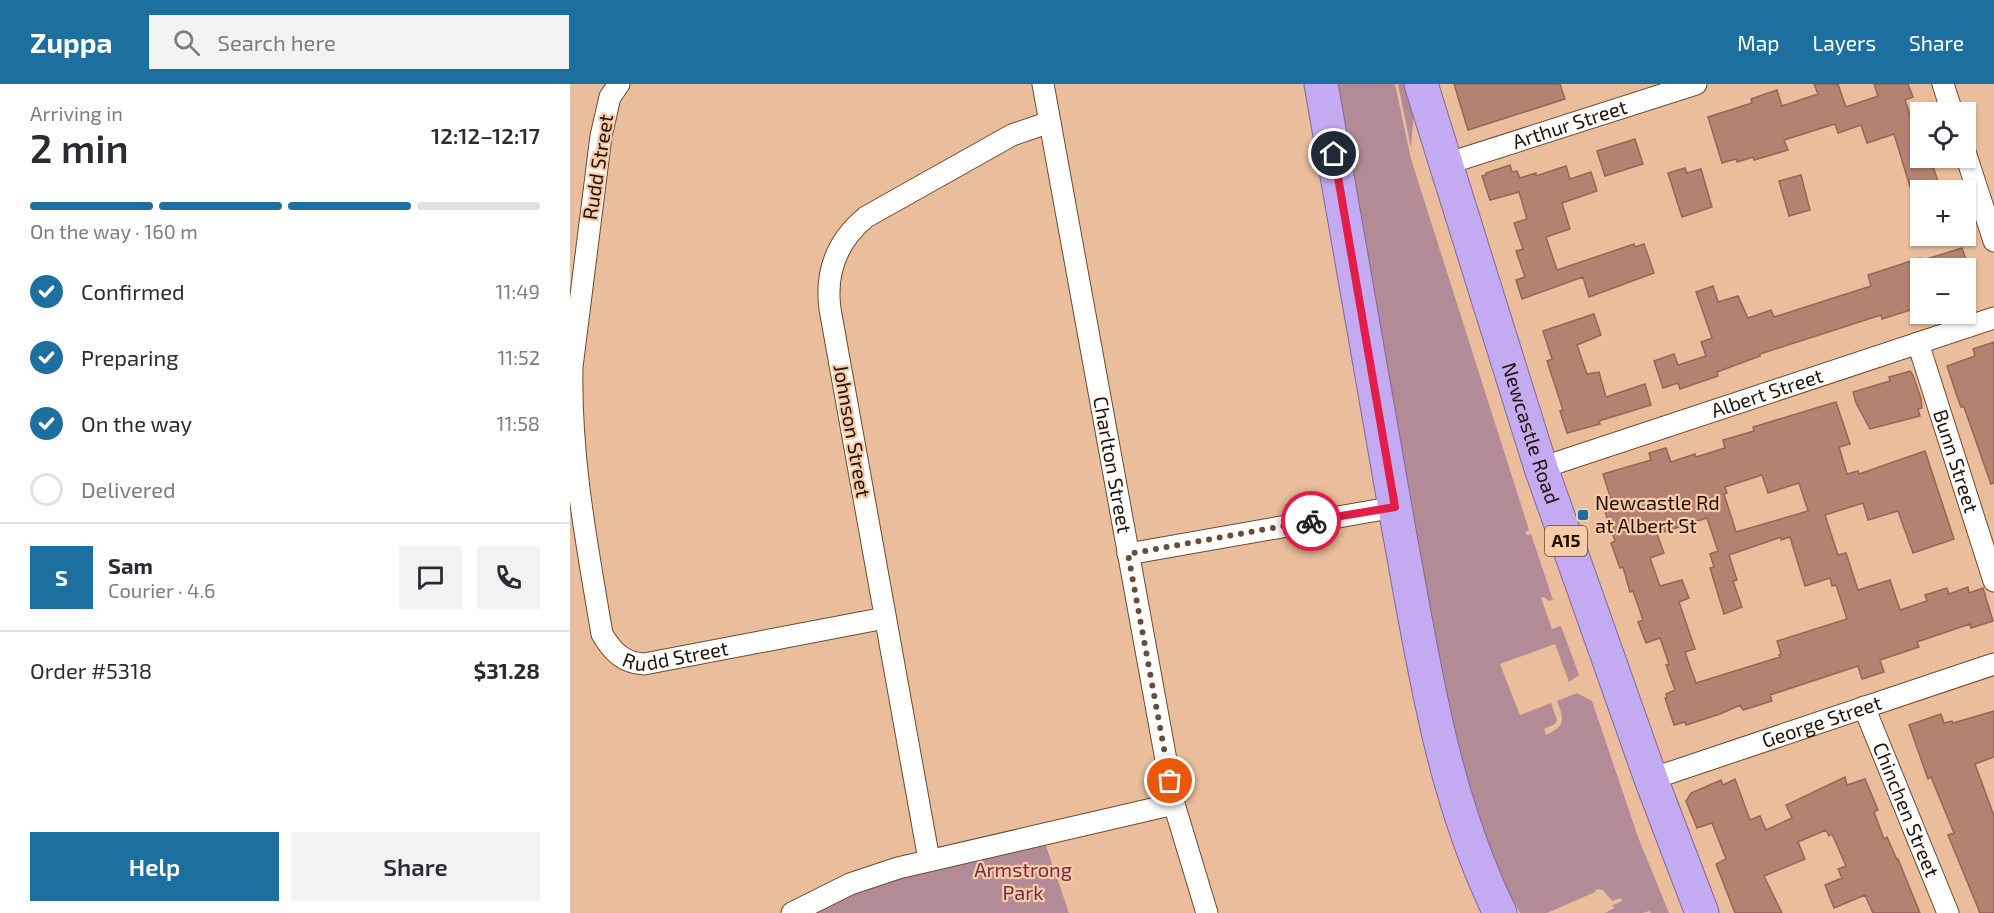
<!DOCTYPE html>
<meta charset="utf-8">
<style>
:root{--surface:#fff;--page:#f2f2f3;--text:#2b2b33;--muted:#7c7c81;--line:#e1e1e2;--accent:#1d6fa0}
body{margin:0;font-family:"Exo 2",sans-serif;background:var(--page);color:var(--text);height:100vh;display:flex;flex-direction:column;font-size:22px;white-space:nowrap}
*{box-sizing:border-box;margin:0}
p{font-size:20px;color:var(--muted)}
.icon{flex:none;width:33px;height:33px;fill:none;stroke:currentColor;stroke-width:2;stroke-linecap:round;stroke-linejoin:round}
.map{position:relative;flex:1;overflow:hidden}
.sheet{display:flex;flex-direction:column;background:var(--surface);width:570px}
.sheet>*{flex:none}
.fabs{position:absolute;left:1340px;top:18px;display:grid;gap:12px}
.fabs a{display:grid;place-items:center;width:66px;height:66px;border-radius:0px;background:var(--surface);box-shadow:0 2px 4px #0004;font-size:30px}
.pin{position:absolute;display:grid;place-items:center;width:51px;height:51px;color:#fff;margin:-26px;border:3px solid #fff;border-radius:50%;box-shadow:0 2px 6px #0007}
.courier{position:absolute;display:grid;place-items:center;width:60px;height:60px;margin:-30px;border:4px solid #e11d48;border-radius:50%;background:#fff;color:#222;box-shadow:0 2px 8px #0007}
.head em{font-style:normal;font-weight:600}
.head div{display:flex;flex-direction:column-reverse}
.head{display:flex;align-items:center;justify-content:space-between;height:102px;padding:0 30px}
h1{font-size:39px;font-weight:600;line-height:45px}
.bar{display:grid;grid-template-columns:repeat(4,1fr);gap:9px 6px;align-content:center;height:72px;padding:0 30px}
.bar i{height:8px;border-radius:4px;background:var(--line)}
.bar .selected{background:var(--accent)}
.bar p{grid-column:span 4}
.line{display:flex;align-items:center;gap:15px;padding:0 30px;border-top:2px solid var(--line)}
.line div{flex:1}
.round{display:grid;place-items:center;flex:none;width:63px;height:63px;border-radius:0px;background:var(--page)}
ol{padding:0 30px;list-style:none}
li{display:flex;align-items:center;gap:18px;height:66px}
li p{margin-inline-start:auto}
li .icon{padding:6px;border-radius:50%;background:var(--accent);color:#fff;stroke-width:4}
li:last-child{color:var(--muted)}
li i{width:33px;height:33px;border:3px solid var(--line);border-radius:50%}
.action{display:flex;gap:12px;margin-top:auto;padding:12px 30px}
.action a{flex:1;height:69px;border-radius:0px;background:var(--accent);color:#fff;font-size:24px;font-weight:600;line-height:69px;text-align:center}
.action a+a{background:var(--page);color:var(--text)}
header{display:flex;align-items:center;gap:36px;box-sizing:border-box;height:84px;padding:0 30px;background:var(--accent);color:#fff}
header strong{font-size:28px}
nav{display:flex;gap:33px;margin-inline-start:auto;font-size:21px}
.search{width:420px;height:54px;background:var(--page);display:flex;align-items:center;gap:15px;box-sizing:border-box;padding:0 21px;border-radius:0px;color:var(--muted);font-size:22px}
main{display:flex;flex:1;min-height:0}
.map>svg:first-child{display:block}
.green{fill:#b38b96}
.building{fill:#b48270;stroke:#966655;stroke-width:1.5;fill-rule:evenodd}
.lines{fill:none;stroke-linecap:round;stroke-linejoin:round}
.minor-casing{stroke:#6e4a2a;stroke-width:23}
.trunk-casing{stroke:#81679b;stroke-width:35}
.minor{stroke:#fff;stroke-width:21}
.trunk{stroke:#c4aaf0;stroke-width:33}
.done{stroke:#674e3a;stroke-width:6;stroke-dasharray:0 10.8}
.route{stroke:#e11d48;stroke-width:8}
.poi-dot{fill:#1d6fa0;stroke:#f7cba8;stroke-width:2}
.labels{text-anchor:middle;stroke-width:4.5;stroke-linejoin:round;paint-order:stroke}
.shield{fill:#f7cba8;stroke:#604936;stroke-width:1.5}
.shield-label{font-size:18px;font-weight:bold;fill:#201105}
.street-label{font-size:20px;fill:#201105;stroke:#f7cba8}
.poi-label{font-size:20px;fill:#201105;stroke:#f7cba8;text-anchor:start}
.park-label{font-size:20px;fill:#782946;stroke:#f7cba8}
</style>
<header>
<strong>Zuppa</strong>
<div class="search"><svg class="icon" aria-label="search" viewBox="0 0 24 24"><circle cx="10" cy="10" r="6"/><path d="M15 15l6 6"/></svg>Search here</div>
<nav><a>Map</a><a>Layers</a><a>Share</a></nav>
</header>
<main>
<section class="sheet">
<div class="head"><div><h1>2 min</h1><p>Arriving in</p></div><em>12:12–12:17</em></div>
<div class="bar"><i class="selected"></i><i class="selected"></i><i class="selected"></i><i></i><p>On the way · 160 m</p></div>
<ol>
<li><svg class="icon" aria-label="check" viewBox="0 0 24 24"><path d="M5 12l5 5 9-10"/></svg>Confirmed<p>11:49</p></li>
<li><svg class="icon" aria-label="check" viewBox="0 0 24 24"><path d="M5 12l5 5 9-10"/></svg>Preparing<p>11:52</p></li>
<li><svg class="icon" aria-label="check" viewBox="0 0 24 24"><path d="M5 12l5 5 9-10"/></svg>On the way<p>11:58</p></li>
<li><i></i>Delivered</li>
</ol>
<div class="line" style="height:108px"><b class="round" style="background:var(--accent);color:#fff">S</b><div><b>Sam</b><p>Courier · 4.6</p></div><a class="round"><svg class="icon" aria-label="chat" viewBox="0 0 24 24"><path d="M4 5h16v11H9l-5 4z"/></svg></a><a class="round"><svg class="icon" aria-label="phone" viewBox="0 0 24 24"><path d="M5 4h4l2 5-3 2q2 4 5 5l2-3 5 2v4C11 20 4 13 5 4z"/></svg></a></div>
<div class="line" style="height:78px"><div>Order #5318</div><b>$31.28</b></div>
<div class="action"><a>Help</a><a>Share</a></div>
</section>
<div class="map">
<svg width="1424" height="829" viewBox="0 0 1424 829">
<rect width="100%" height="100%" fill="#eabe9c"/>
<!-- green -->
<path class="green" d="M765,0H825L841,75L959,446L955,448L957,451L961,450L983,516L979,517L974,513L971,514L982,545L991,542L1009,591L999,598L985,560L930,580L950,631L981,619L987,636L985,640L974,645L976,651C996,642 994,635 987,617L1007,609L1022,617L1068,753L1099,829H1081L1079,827L1073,829H1035L1044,824L1043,821L1052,817L1051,814L1042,817L1033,806L1027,805L1025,808L977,829H950L925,781L905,730L874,608Z
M828,0H839L844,26L841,64Z
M475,759L499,829H241C313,791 397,778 475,759Z"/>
<!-- building -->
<path class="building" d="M884,0H990L995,15L898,46Z
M1244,0H1268L1276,23L1308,12L1304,0H1338L1343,13L1335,16L1346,50L1350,48V74H1360L1371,106H1341L1324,50L1297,59L1291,41L1268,49L1265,40L1214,56L1218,66L1184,76L1183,73L1167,78L1166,75L1152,79L1138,33L1182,19L1181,15L1207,6L1212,22L1248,10Z
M1065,55L1073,80L1035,92L1027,67Z
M940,81L942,88L947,87L950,94L966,89V92L996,82L1000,95L1021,88L1027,107L992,119L1000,145L976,153L987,186L1064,160L1065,163L1074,160L1084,189L1019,213L1013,193L952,215L946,196L955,193L946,167L953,165L944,139L957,135L949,108L920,116L912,92L916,91V89Z
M1115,84L1117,89L1131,85L1142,123L1112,133L1098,89Z
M1231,91L1240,126L1219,132L1209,97Z
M1392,164L1399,184H1350V223L1312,235L1311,231L1190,270V272L1147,288L1148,292L1110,305L1108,299L1093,304L1084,277L1104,270L1108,281L1136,272L1131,258L1142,254L1126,208L1143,202L1148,218L1168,212L1178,234L1201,226L1204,233L1301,202L1298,191L1350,174V177Z
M1024,230L1031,251L1007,261L1017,290L1029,288L1036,313L1075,300L1081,321L1029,337L1030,340L997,349L990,327L993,326L977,277L982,275L973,247Z
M1424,258V399L1421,400L1394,323H1391L1389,318L1377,282L1405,272L1403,265Z
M1340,287L1343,291L1351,315L1352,324L1348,325L1350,332L1300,345L1286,319L1283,308L1320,297L1319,293Z
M1266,318L1280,360L1269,363L1277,390L1288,387L1289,390L1355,367L1384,455L1343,469L1328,427L1298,436L1293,419L1255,431L1268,471L1276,469L1288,506L1320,496L1330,526L1357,517L1355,511L1377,504L1379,510L1398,503L1399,509L1413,504L1423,537L1401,544L1400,540L1347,558L1349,563L1310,576L1314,588L1292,595L1288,582L1200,611L1202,617L1173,626L1170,621L1150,630L1116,641L1115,638L1104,641L1095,614H1097L1096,610L1105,606L1096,581L1099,580L1090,554L1076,559L1068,538L1073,536L1063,507L1060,508L1053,483L1050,484L1041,459L1045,457L1033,422L1042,419L1033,390L1081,376L1079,369L1096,364L1101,378L1125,370L1126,373L1155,364L1153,356L1184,347L1183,343ZM1192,391L1198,409L1229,399L1238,427L1166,448L1154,410L1157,409L1155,403ZM1137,434L1148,467L1140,470L1144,483L1140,484L1154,530L1172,523L1163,497L1167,496L1159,471L1211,453V456L1220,453L1235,502L1260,494L1262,502L1266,501L1277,535L1207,557L1211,570L1209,571L1210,573L1126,599L1115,568L1125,565L1109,518L1119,514L1112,496L1090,502L1080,474L1094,469L1087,450Z
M1424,627V673L1405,680L1424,732V829H1410L1378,751L1384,749L1361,693L1358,695L1339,641L1371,630L1374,639L1382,637L1383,639Z
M1275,693L1277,701L1295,695L1308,726L1304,728L1314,755L1317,753L1327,776L1328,775L1350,829H1303L1295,811L1264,824L1255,801L1272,794L1268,785L1276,782L1262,750L1259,752L1256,746L1228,758L1235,775L1194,792L1212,829H1165L1146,780L1156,775L1142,739L1127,744L1116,717L1121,709L1151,696L1153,701L1165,695L1180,736L1190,732L1196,746L1222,734L1216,721Z"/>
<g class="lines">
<defs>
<g id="minor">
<path id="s1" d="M49,0L40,13L31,52L2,283C0,374 17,461 32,550C42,567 53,579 74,580L315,534"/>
<path id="s2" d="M473,0L604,720L637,829"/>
<path d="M1373,0L1382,28"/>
<path d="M1395,68L1424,157"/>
<path id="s3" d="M876,80L1126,0"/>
<path id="s4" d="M1348,259L1424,497"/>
<path id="s5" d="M971,384L1424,234"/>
<path d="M558,470L825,423"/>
<path id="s6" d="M1294,623L1378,829"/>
<path id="s7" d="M1081,695L1424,580"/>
<path d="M359,776L260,225C255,187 267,157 296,133L442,51L480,38"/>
<path d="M222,829L280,800L328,784L604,720"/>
</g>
<g id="trunk">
<path d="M751,0C778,151 803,302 830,452C854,581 872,710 930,829"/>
<path id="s8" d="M851,0L971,384L1081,695L1132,829"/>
</g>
</defs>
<!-- minor casing -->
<use href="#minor" class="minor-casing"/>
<!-- trunk casing -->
<use href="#trunk" class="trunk-casing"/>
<!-- minor -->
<use href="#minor" class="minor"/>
<!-- trunk -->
<use href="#trunk" class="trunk"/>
</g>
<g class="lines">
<!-- done -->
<path class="done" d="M600,697L558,470L741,437"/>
<!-- route -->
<path class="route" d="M741,437L825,423L764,70"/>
</g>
<!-- markers -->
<rect class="poi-dot" x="1007" y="425" width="12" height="12" rx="3"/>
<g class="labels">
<!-- shield labels -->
<rect class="shield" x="975" y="442" width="42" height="30" rx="4.5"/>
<g class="shield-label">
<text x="996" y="463">A15</text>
</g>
<!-- street labels -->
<g class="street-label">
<text dy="7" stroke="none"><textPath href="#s3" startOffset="130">Arthur Street</textPath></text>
<text transform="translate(28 83) rotate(-81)" y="7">Rudd Street</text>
<text dy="7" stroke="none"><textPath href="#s5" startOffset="238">Albert Street</textPath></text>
<text transform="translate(282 347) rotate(80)" y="7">Johnson Street</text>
<text dy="7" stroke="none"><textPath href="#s8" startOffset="366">Newcastle Road</textPath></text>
<text dy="7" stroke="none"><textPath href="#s4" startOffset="124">Bunn Street</textPath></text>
<text dy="7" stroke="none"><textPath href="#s2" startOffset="387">Charlton Street</textPath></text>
<text dy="7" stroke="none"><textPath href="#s1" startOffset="644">Rudd Street</textPath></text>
<text dy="7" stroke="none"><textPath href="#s7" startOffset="180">George Street</textPath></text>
<text dy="7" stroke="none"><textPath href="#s6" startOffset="111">Chinchen Street</textPath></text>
</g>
<!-- poi labels -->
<g class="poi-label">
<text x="1025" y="426">Newcastle Rd<tspan x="1025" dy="23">at Albert St</tspan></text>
</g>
<!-- park labels -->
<g class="park-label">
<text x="453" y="793">Armstrong<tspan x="453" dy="23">Park</tspan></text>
</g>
</g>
</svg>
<div class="fabs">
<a><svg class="icon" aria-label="locate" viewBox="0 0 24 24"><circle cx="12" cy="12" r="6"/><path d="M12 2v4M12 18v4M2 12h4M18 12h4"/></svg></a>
<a>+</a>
<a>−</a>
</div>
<div class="pin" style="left:600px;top:697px;background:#ea580c"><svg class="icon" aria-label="bag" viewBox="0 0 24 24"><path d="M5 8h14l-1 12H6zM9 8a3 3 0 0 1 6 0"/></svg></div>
<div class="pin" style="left:764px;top:70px;background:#1f2937"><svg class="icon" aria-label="home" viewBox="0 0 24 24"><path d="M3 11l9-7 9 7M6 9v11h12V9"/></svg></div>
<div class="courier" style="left:741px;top:437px"><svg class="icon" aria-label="bike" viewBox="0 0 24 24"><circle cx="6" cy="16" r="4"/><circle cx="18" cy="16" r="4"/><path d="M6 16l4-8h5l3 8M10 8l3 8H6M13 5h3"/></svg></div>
</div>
</main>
